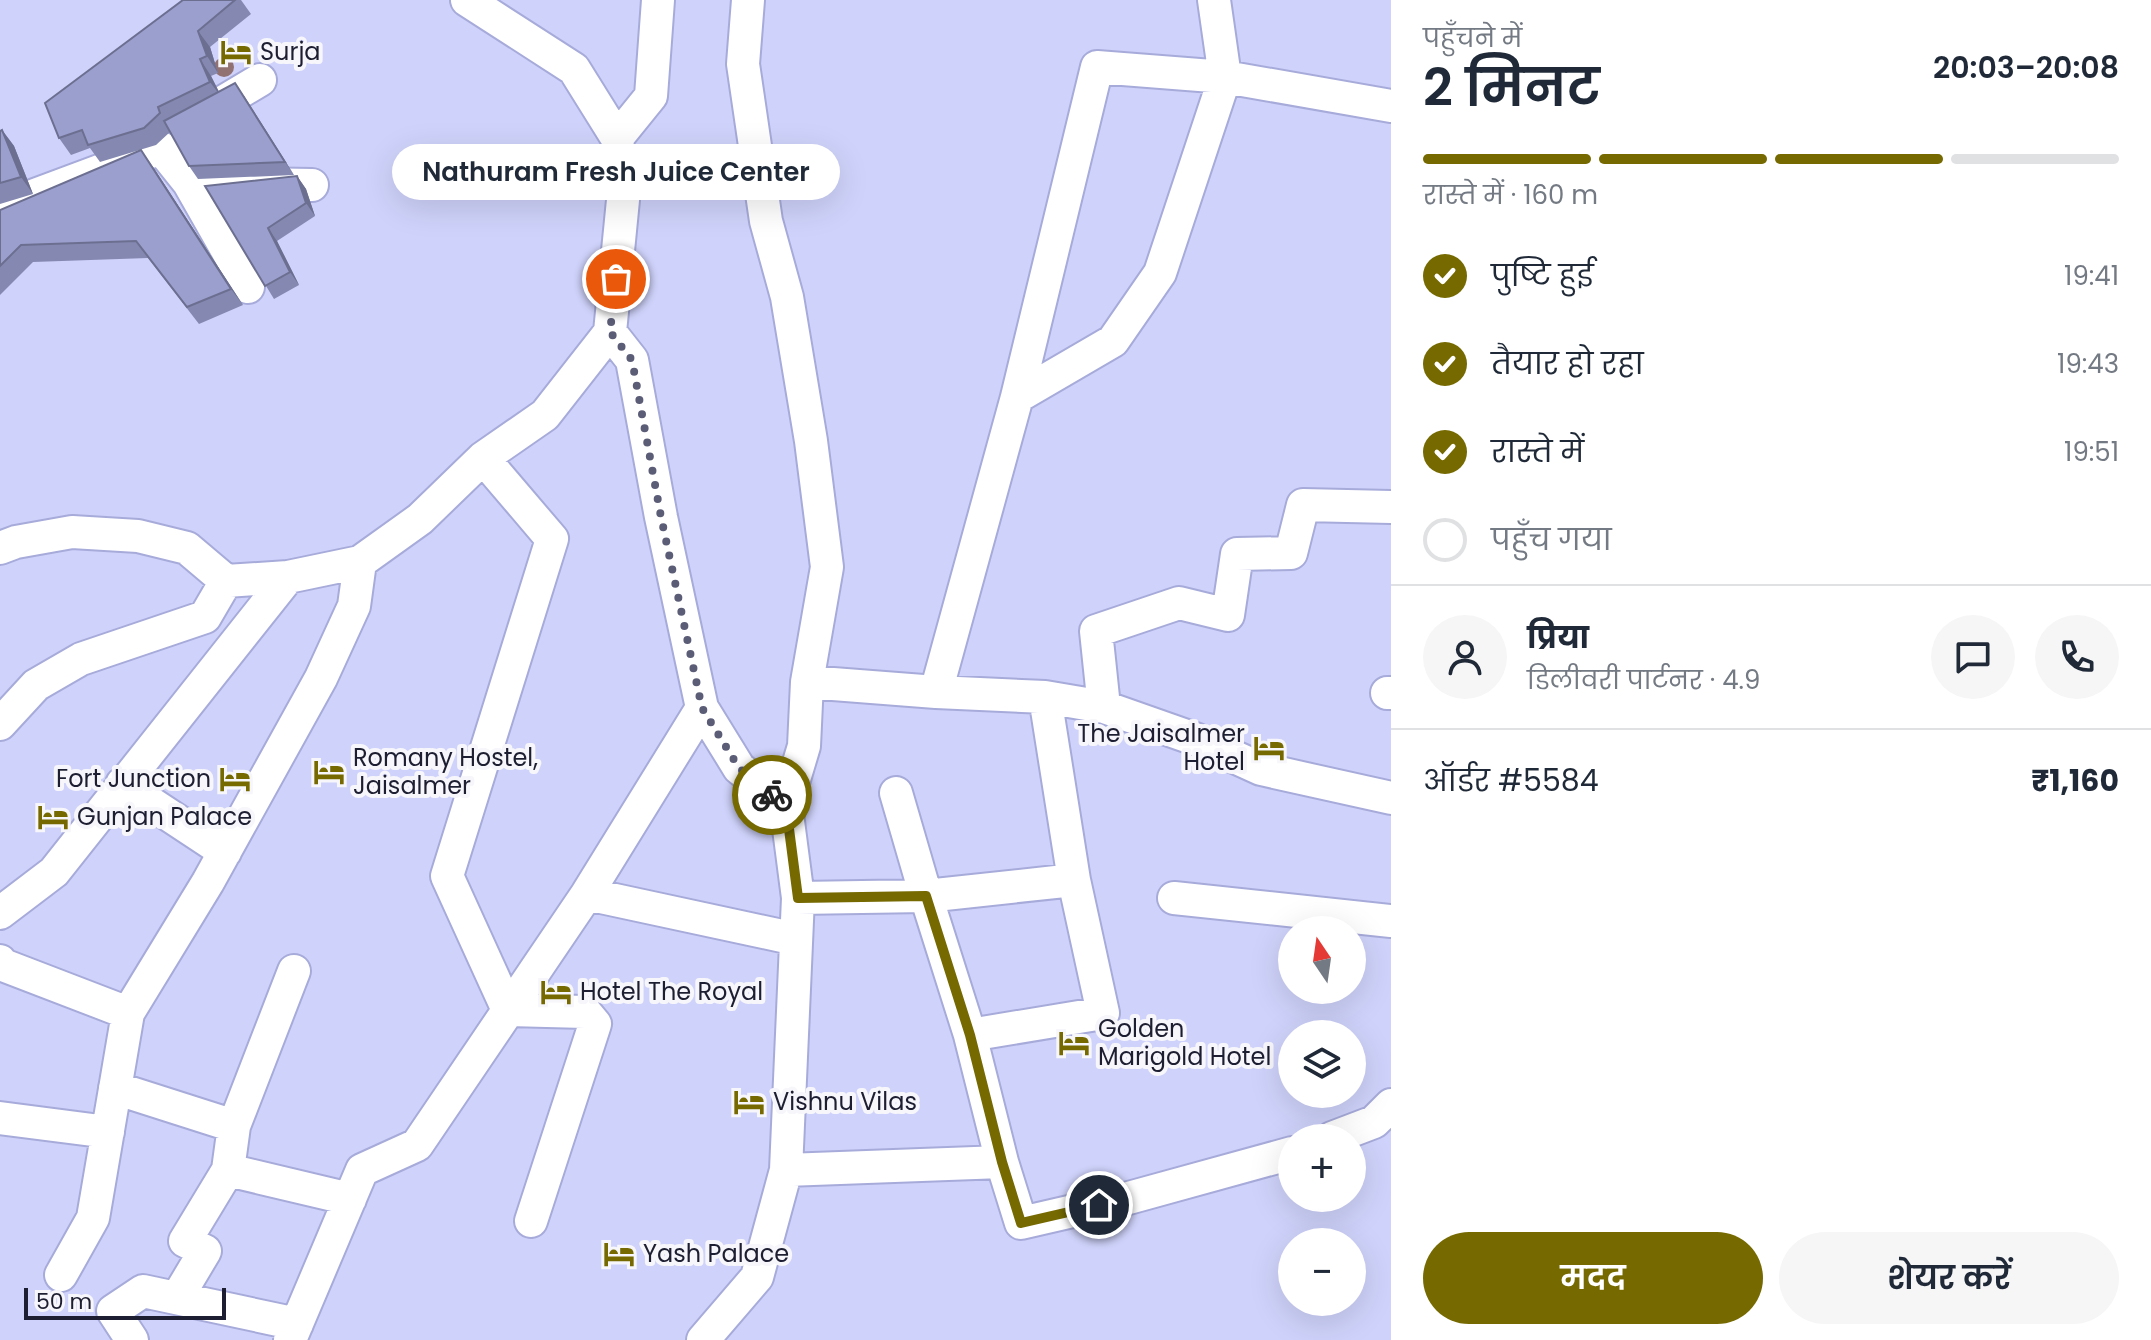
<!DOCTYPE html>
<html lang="hi">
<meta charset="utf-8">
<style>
:root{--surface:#fff;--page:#f6f6f7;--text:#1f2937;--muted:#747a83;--line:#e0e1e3;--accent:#756900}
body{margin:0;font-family:Poppins,"Noto Sans Devanagari",sans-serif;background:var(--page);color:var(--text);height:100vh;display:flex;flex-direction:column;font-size:30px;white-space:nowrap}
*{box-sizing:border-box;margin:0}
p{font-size:26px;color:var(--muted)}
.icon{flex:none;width:44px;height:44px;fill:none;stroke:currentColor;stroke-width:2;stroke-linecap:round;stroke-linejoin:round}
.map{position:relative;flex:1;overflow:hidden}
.details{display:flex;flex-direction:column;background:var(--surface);width:760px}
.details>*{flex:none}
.needle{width:52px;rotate:347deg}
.controls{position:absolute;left:1278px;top:916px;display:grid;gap:16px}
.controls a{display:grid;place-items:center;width:88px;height:88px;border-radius:50%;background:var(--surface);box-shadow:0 8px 32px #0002;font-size:40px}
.scale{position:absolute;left:24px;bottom:20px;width:202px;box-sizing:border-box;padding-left:8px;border:4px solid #1d1e31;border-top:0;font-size:22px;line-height:28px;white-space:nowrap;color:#1d1e31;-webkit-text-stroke:6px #f6f6fb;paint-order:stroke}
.pin{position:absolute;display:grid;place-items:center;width:68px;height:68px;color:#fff;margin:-34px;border:4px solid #fff;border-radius:50%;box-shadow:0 2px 8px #0007}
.courier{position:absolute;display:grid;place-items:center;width:80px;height:80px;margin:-40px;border:6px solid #756900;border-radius:50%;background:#fff;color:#222;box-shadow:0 2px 10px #0007}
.bubble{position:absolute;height:56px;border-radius:28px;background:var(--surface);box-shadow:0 8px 32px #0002;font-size:26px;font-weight:600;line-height:56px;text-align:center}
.summary em{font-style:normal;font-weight:600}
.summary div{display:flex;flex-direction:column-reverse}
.summary{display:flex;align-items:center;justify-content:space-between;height:136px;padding:0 32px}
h1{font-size:52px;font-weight:600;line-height:60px}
.bar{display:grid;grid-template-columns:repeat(4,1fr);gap:12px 8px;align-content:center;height:96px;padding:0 32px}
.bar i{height:10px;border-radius:6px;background:var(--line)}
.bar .active{background:var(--accent)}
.bar p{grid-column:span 4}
.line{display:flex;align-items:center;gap:20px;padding:0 32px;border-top:2px solid var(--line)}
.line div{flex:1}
.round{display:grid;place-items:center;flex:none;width:84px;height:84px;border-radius:42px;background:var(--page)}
ol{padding:0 32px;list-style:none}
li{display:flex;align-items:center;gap:24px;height:88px}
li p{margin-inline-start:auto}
li .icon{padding:8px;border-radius:50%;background:var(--accent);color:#fff;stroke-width:4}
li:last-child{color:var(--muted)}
li i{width:44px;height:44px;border:4px solid var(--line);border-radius:50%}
.action{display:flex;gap:16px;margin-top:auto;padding:16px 32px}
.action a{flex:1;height:92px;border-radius:48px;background:var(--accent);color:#fff;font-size:32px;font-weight:600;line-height:92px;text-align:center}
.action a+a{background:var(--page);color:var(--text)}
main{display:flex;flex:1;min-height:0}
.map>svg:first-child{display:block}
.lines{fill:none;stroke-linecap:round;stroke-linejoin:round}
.minor-casing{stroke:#a7abda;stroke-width:36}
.minor{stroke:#fff;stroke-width:32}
.tree{fill:#927173}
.wall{fill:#8589b1}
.shaded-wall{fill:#6c6f90}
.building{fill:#9b9fce;stroke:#6c6f90;stroke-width:2}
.done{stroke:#5b5d77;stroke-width:8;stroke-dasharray:0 14.4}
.route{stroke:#756900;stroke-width:10}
.labels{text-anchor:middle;stroke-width:8;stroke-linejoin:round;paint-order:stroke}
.poi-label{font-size:24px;fill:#1d1e31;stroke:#f6f6fb;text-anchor:start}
</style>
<main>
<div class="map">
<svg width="1391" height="1340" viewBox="0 0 1391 1340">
<rect width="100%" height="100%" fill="#cfd2fa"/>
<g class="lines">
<defs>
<path id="minor" d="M467,0L574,69L617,138L623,200L610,332L632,360L661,517L702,708L739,768L786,806L798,898L786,1170L757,1277L703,1340
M748,0L743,64L766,221L787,297L811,441L827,567L807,682L804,746L786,806
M203,114L260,80
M617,138L651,96L658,0
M189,183L248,287
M0,208L161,148L189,183L312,185
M1017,397L1097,67L1225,77L1391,106
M483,458L552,539L447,876L508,1010L585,1012L595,1024L531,1221
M0,548L16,542L72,532L138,536L187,548L226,581L288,577L360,562L420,519L483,458L545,415L610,332
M807,682L936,692L1017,397L1113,341L1160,273L1225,77L1214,0
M936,692L1045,697L1104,707L1195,739L1261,769L1391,798
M1387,693H1391
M1104,707L1096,631L1179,603L1228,615L1237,554L1291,553L1303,505L1391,507
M0,724L36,685L81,659L205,617L226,581
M122,784L225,852
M896,793L926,896L1074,880
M587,894L796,939
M1174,898L1391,921
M0,913L54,872L288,577
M0,961L3,965L128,1013
M970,1035L1103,1013L1074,880L1045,697
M115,1088L234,1126
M0,1118L108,1132
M1332,1138L1374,1122L1391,1105
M1002,1162L1021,1223L1125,1199L1292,1153
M228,1170L234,1126L294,971
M786,1170L1002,1162L970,1035L926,896L798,898
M61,1275L93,1218L128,1013L208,882L321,678L354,606L360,562
M177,1298L205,1251L185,1241L228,1170L350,1199
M132,1340L113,1311L143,1291L297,1324
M290,1340L362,1170L417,1145L587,894L702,708"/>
</defs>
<!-- minor casing -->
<use href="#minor" class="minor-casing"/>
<!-- minor -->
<use href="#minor" class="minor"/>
</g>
<!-- trees -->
<circle class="tree" cx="224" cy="67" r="10"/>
<!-- wall -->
<path class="wall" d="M183,0H241L251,14L210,47L218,73L211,76L219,92L244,96L294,175L198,179L189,166L170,132L156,145L100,162L90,148L71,155L59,138Z
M2,130L14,146L33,194L0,204V131Z
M153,167L243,305L199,324L148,258L33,262L0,295V210Z
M297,176L306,189L315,216L277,241L299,285L274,299L205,186Z"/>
<!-- shaded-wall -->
<path class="shaded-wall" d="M198,31L210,47L218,73L207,56Z
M200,59L211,76L222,98L210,82Z
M235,83L244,96L294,175L285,162Z
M2,130L14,146L33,194L21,177Z
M141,150L153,167L243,305L231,289Z
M297,176L306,189L315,216L306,203Z
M268,228L277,241L299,285L290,272Z"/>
<!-- building -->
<path class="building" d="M183,0H235L198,31L207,56L200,59L210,82L158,107L160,113L144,128L88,145L82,130L59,138L45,103Z
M235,83L285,162L189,166L164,121Z
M2,130L21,177L0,183V131Z
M141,150L231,289L187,307L136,241L21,245L0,266V210Z
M297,176L306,203L268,228L290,272L265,286L205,186Z"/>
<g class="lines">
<!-- done -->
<path class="done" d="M616,279L610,332L632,360L661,517L702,708L739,768L772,795"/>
<!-- route -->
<path class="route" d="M772,795L786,806L798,898L926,896L970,1035L1002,1162L1021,1223L1099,1205"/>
</g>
<!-- icons -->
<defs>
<symbol id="hotel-bare" viewBox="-9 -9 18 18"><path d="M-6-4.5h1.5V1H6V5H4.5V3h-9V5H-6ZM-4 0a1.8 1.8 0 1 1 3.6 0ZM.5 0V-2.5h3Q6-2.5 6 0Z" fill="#756900" stroke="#f6f6fb" stroke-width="2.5" paint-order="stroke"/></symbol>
</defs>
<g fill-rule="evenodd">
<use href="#hotel-bare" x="214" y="30" width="44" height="44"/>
<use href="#hotel-bare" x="1247" y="726" width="44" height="44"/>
<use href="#hotel-bare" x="307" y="750" width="44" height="44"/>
<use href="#hotel-bare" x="213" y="757" width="44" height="44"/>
<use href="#hotel-bare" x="31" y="795" width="44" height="44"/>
<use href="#hotel-bare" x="534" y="970" width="44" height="44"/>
<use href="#hotel-bare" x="1052" y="1021" width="44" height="44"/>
<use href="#hotel-bare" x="727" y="1080" width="44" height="44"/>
<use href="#hotel-bare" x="597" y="1232" width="44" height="44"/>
</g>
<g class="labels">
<!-- poi labels -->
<g class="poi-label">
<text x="260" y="60">Surja</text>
<text x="1245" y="742" text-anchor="end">The Jaisalmer<tspan x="1245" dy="28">Hotel</tspan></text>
<text x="353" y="766">Romany Hostel,<tspan x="353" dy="28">Jaisalmer</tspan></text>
<text x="211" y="787" text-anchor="end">Fort Junction</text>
<text x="77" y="825">Gunjan Palace</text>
<text x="580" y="1000">Hotel The Royal</text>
<text x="1098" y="1037">Golden<tspan x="1098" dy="28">Marigold Hotel</tspan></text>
<text x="773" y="1110">Vishnu Vilas</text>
<text x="643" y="1262">Yash Palace</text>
</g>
</g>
</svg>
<div class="controls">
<a><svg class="needle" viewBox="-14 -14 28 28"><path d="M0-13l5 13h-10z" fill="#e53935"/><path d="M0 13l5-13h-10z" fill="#747a83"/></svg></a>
<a><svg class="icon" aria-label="layers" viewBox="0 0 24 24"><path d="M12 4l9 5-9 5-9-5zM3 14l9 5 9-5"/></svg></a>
<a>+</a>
<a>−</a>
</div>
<div class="scale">50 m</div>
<div class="pin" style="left:616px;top:279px;background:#ea580c"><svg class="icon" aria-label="bag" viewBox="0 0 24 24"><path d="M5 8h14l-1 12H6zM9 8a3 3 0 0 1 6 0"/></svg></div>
<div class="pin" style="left:1099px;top:1205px;background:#1f2937"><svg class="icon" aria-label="home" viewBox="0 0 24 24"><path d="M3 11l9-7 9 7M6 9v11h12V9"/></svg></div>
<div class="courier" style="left:772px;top:795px"><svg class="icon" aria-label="bike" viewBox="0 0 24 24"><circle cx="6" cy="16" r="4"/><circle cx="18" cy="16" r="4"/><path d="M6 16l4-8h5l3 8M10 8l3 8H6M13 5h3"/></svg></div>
<div class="bubble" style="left:392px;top:144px;width:448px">Nathuram Fresh Juice Center</div>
</div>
<section class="details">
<div class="summary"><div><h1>2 मिनट</h1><p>पहुँचने में</p></div><em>20:03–20:08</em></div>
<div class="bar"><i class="active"></i><i class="active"></i><i class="active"></i><i></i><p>रास्ते में · 160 m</p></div>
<ol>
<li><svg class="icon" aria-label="check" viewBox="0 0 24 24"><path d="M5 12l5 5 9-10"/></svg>पुष्टि हुई<p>19:41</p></li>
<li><svg class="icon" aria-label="check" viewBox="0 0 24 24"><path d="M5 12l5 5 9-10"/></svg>तैयार हो रहा<p>19:43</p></li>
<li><svg class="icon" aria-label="check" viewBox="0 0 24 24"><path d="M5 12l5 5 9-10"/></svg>रास्ते में<p>19:51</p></li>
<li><i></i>पहुँच गया</li>
</ol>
<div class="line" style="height:144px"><a class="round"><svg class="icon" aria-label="person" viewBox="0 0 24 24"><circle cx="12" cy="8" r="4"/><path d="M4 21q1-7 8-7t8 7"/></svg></a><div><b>प्रिया</b><p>डिलीवरी पार्टनर · 4.9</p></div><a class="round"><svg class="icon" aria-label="chat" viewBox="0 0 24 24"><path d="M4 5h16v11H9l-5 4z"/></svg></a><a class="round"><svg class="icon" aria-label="phone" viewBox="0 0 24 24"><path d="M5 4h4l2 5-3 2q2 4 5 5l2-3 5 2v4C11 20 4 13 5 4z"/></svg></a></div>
<div class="line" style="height:104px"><div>ऑर्डर #5584</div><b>₹1,160</b></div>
<div class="action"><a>मदद</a><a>शेयर करें</a></div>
</section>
</main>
